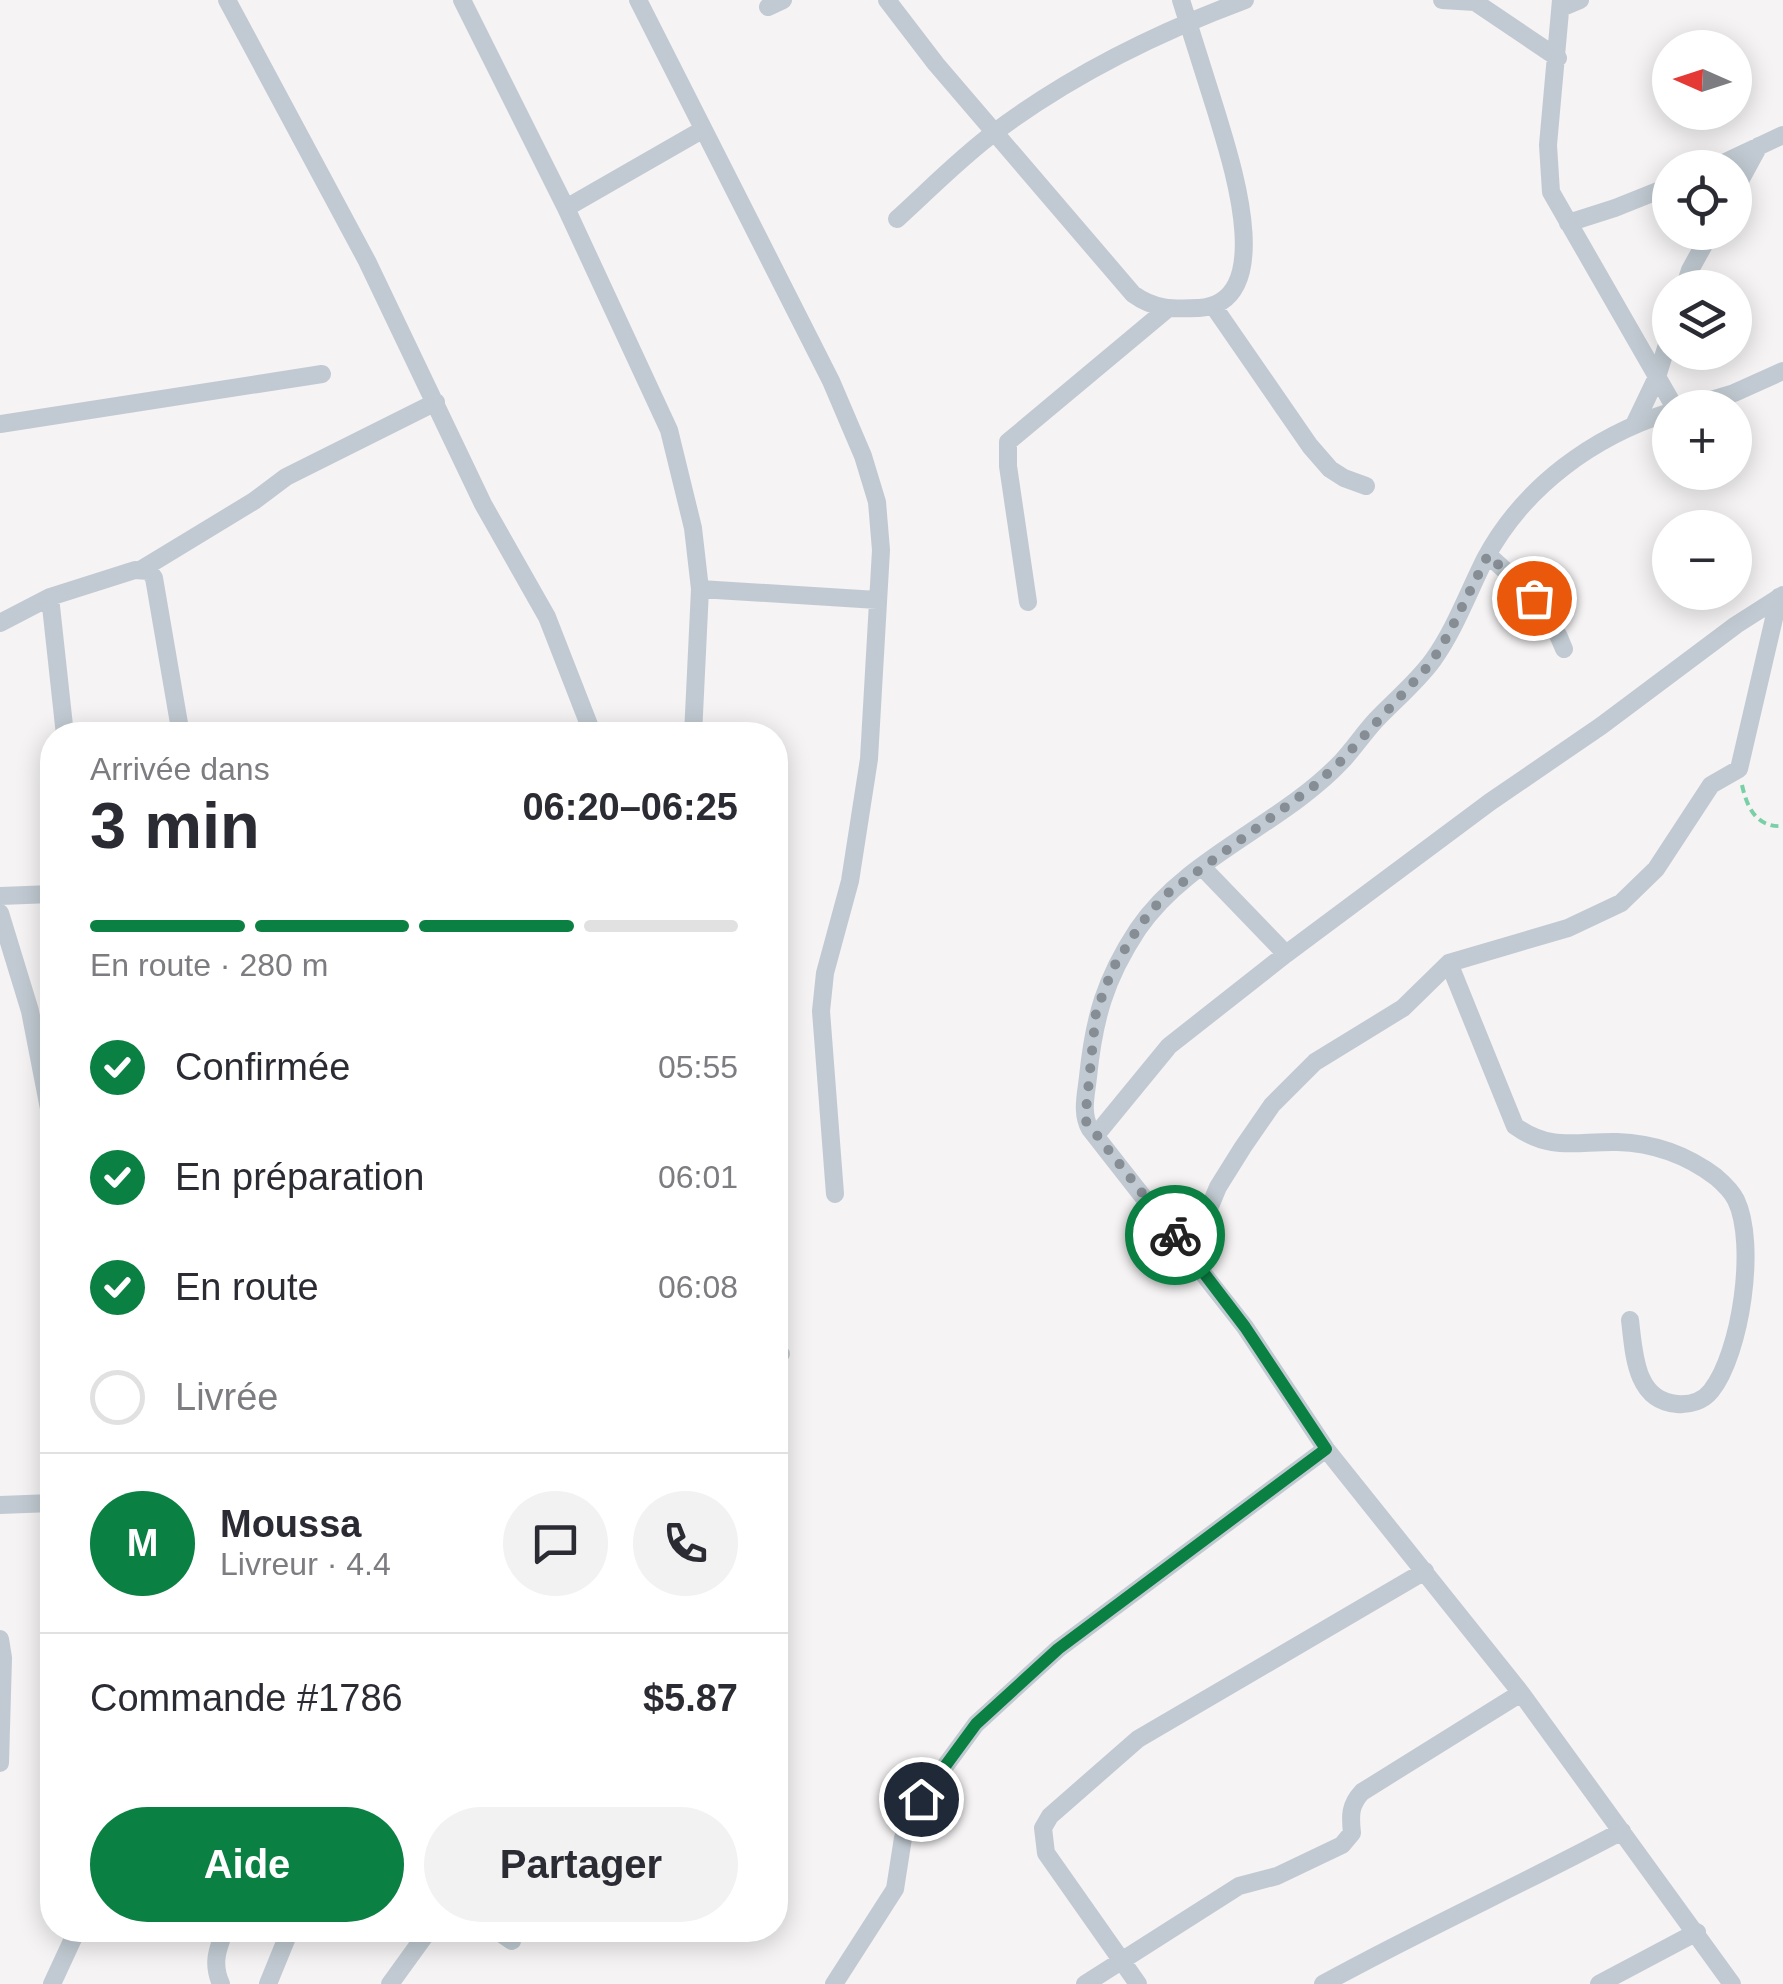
<!DOCTYPE html>
<html lang="fr">
<meta charset="utf-8">
<style>
:root{--surface:#fff;--page:#f2f2f3;--text:#2b2b33;--muted:#7c7c81;--line:#e1e1e2;--accent:#0b8043}
body{margin:0;font-family:Arial,sans-serif;background:var(--page);color:var(--text);height:100vh;display:flex;flex-direction:column;font-size:38px;white-space:nowrap}
*{box-sizing:border-box;margin:0}
p{font-size:32px;color:var(--muted)}
.icon{flex:none;width:55px;height:55px;fill:none;stroke:currentColor;stroke-width:2;stroke-linecap:round;stroke-linejoin:round}
.map{position:relative;flex:1;overflow:hidden}
.panel{position:absolute;left:40px;top:722px;width:748px;height:1220px;display:flex;flex-direction:column;background:var(--surface);border-radius:40px;box-shadow:0 5px 25px #0003}
.panel>*{flex:none}
.needle{width:65px;rotate:273deg}
.tools{position:absolute;left:1652px;top:30px;display:grid;gap:20px}
.tools a{display:grid;place-items:center;width:100px;height:100px;border-radius:50%;background:var(--surface);box-shadow:0 5px 25px #0003;font-size:50px}
.pin{position:absolute;display:grid;place-items:center;width:85px;height:85px;color:#fff;margin:-42px;border:5px solid #fff;border-radius:50%;box-shadow:0 2px 10px #0007}
.courier{position:absolute;display:grid;place-items:center;width:100px;height:100px;margin:-50px;border:8px solid #0b8043;border-radius:50%;background:#fff;color:#222;box-shadow:0 2px 12px #0007}
.head em{font-style:normal;font-weight:600}
.head div{display:flex;flex-direction:column-reverse}
.head{display:flex;align-items:center;justify-content:space-between;height:170px;padding:0 50px}
h1{font-size:65px;font-weight:600;line-height:75px}
.bar{display:grid;grid-template-columns:repeat(4,1fr);gap:15px 10px;align-content:center;height:120px;padding:0 50px}
.bar i{height:12px;border-radius:8px;background:var(--line)}
.bar .on{background:var(--accent)}
.bar p{grid-column:span 4}
.line{display:flex;align-items:center;gap:25px;padding:0 50px;border-top:2px solid var(--line)}
.line div{flex:1}
.round{display:grid;place-items:center;flex:none;width:105px;height:105px;border-radius:52px;background:var(--page)}
ol{padding:0 50px;list-style:none}
li{display:flex;align-items:center;gap:30px;height:110px}
li p{margin-inline-start:auto}
li .icon{padding:10px;border-radius:50%;background:var(--accent);color:#fff;stroke-width:4}
li:last-child{color:var(--muted)}
li i{width:55px;height:55px;border:5px solid var(--line);border-radius:50%}
.button{display:flex;gap:20px;margin-top:auto;padding:20px 50px}
.button a{flex:1;height:115px;border-radius:60px;background:var(--accent);color:#fff;font-size:40px;font-weight:600;line-height:115px;text-align:center}
.button a+a{background:var(--page);color:var(--text)}
.map>svg:first-child{display:block}
.lines{fill:none;stroke-linecap:round;stroke-linejoin:round}
.path{stroke:#7ad0a6;stroke-width:4;stroke-dasharray:8 5;stroke-linecap:butt}
.street{stroke:#c1cad2;stroke-width:18}
.done{stroke:#868d94;stroke-width:10;stroke-dasharray:0 18}
.route{stroke:#0b8043;stroke-width:12}
</style>
<div class="map">
<svg width="1783" height="1984" viewBox="0 0 1783 1984">
<rect width="100%" height="100%" fill="#f5f3f3"/>
<g class="lines">
<!-- path -->
<path class="path" d="M1742,785C1747,808 1757,828 1783,826"/>
<!-- street -->
<path class="street" d="M227,0L367,261L483,504L547,617L593,735
M462,0L566,208L669,430L693,528L700,589L693,735
M638,0L831,381L863,456L877,502L881,550L869,759L850,881L825,973L821,1011L835,1194
M887,0L936,64L1133,294C1155,310 1173,309 1199,308C1280,303 1229,155 1216,111C1204,74 1193,37 1181,0
M1442,0L1475,2L1558,58
M1561,0L1548,145L1551,192L1675,408
M768,7L783,0
M1561,8L1580,0
M1713,168L1783,135
M1735,190L1759,146
M566,208L702,130
M897,219C929,190 960,158 995,132C1071,75 1156,33 1245,0
M1568,223L1615,208L1670,186
M1684,288L1690,270L1711,232
M1214,307L1310,446L1330,469L1344,478L1366,486
M1684,408L1734,393L1783,371
M1670,412C1594,436 1524,486 1485,559C1468,593 1455,629 1433,660C1417,682 1394,701 1376,720C1364,733 1354,748 1342,761C1283,824 1187,857 1138,929C1105,979 1094,1018 1088,1077C1086,1095 1081,1113 1090,1129L1245,1327L1326,1449L1521,1693L1732,1984
M1635,423L1657,377L1670,335
M0,424L322,374
M1488,555C1519,583 1549,608 1564,649
M142,569L254,501L286,477L436,402
M700,589L877,600
M50,597L65,735
M1028,602L1008,466V442L1166,310
M0,623L50,597L135,570L149,571L154,578L181,735
M1203,868L1286,954
M0,896L52,894
M0,913L30,1011L52,1124
M1449,963L1515,1126C1551,1152 1577,1141 1617,1142C1653,1143 1687,1155 1716,1177C1723,1183 1732,1192 1736,1200C1757,1244 1741,1353 1711,1391C1703,1401 1690,1405 1677,1404C1635,1401 1634,1353 1630,1320
M1096,1135L1169,1046L1286,954L1490,802L1601,726L1736,625L1783,595
M1190,1254L1218,1187L1243,1147L1272,1105L1315,1062L1403,1008L1449,963L1568,928L1621,903L1656,869L1711,785L1739,769L1779,597
M775,1360L781,1354
M0,1505L52,1503
M0,1639L3,1658L0,1763
M496,1930L512,1941
M52,1984L77,1930
M221,1984C212,1964 217,1950 225,1930
M268,1984L290,1930
M390,1984L429,1930
M834,1984L895,1889L903,1838L921,1799L976,1724L1058,1649L1326,1449
M1085,1984L1239,1886L1277,1876L1342,1845L1352,1833C1350,1815 1350,1805 1362,1792L1521,1693
M1138,1984L1046,1853L1043,1828L1050,1816L1138,1739L1425,1571
M1323,1984C1421,1930 1523,1884 1622,1831
M1599,1984L1697,1932"/>
</g>
<g class="lines">
<!-- done -->
<path class="done" d="M1175,1235L1085,1120L1096,1012L1113,968L1140,925L1164,896L1314,786L1340,762L1431,663L1448,635L1488,555L1534,598"/>
<!-- route -->
<path class="route" d="M921,1799L976,1724L1058,1649L1326,1449L1245,1327L1175,1235"/>
</g>
</svg>
<div class="tools">
<a><svg class="needle" viewBox="-14 -14 28 28"><path d="M0-13l5 13h-10z" fill="#e53935"/><path d="M0 13l5-13h-10z" fill="#7c7c81"/></svg></a>
<a><svg class="icon" aria-label="locate" viewBox="0 0 24 24"><circle cx="12" cy="12" r="6"/><path d="M12 2v4M12 18v4M2 12h4M18 12h4"/></svg></a>
<a><svg class="icon" aria-label="layers" viewBox="0 0 24 24"><path d="M12 4l9 5-9 5-9-5zM3 14l9 5 9-5"/></svg></a>
<a>+</a>
<a>−</a>
</div>
<div class="pin" style="left:1534px;top:598px;background:#ea580c"><svg class="icon" aria-label="bag" viewBox="0 0 24 24"><path d="M5 8h14l-1 12H6zM9 8a3 3 0 0 1 6 0"/></svg></div>
<div class="pin" style="left:921px;top:1799px;background:#1f2937"><svg class="icon" aria-label="home" viewBox="0 0 24 24"><path d="M3 11l9-7 9 7M6 9v11h12V9"/></svg></div>
<div class="courier" style="left:1175px;top:1235px"><svg class="icon" aria-label="bike" viewBox="0 0 24 24"><circle cx="6" cy="16" r="4"/><circle cx="18" cy="16" r="4"/><path d="M6 16l4-8h5l3 8M10 8l3 8H6M13 5h3"/></svg></div>
<section class="panel">
<div class="head"><div><h1>3 min</h1><p>Arrivée dans</p></div><em>06:20–06:25</em></div>
<div class="bar"><i class="on"></i><i class="on"></i><i class="on"></i><i></i><p>En route · 280 m</p></div>
<ol>
<li><svg class="icon" aria-label="check" viewBox="0 0 24 24"><path d="M5 12l5 5 9-10"/></svg>Confirmée<p>05:55</p></li>
<li><svg class="icon" aria-label="check" viewBox="0 0 24 24"><path d="M5 12l5 5 9-10"/></svg>En préparation<p>06:01</p></li>
<li><svg class="icon" aria-label="check" viewBox="0 0 24 24"><path d="M5 12l5 5 9-10"/></svg>En route<p>06:08</p></li>
<li><i></i>Livrée</li>
</ol>
<div class="line" style="height:180px"><b class="round" style="background:var(--accent);color:#fff">M</b><div><b>Moussa</b><p>Livreur · 4.4</p></div><a class="round"><svg class="icon" aria-label="chat" viewBox="0 0 24 24"><path d="M4 5h16v11H9l-5 4z"/></svg></a><a class="round"><svg class="icon" aria-label="phone" viewBox="0 0 24 24"><path d="M5 4h4l2 5-3 2q2 4 5 5l2-3 5 2v4C11 20 4 13 5 4z"/></svg></a></div>
<div class="line" style="height:130px"><div>Commande #1786</div><b>$5.87</b></div>
<div class="button"><a>Aide</a><a>Partager</a></div>
</section>
</div>
